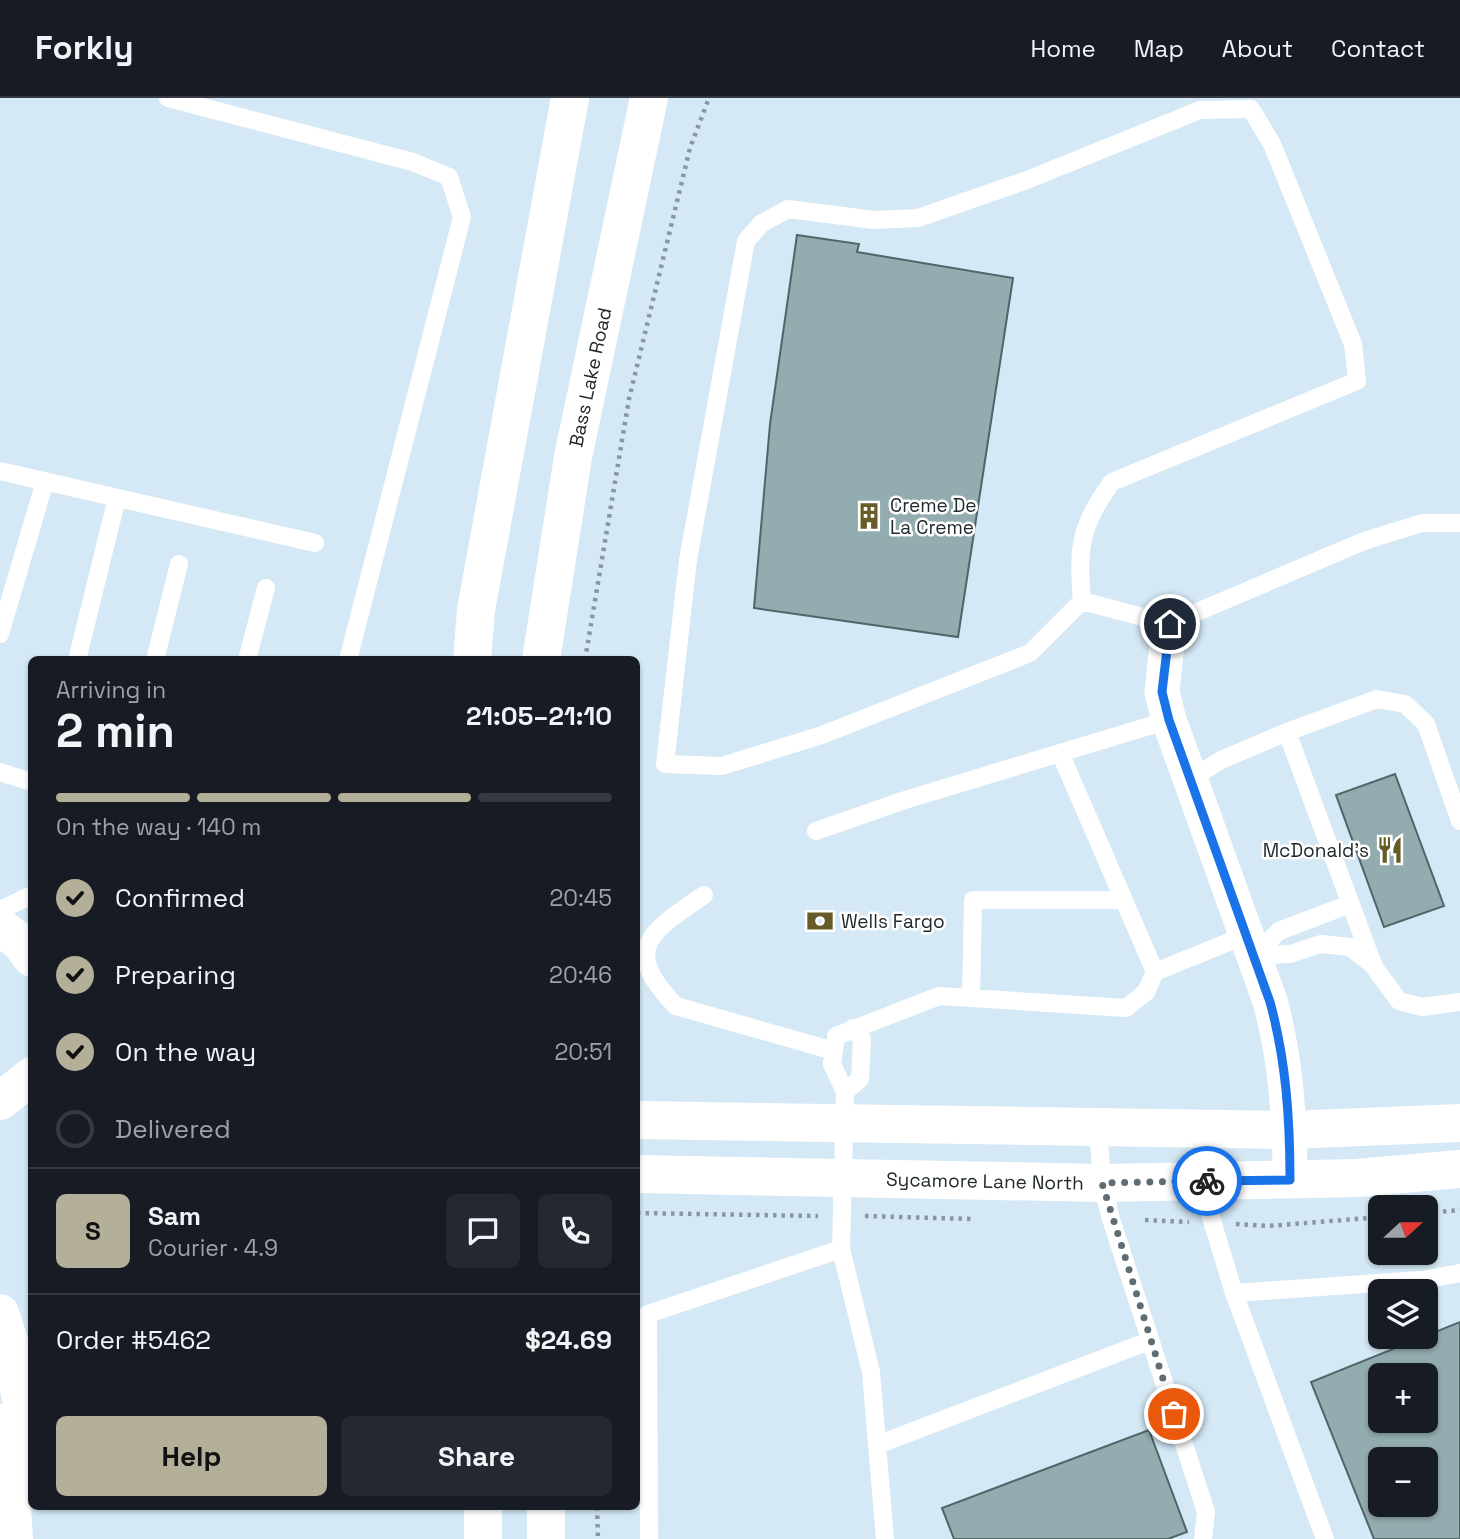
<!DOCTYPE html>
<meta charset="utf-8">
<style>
:root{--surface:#171b24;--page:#242831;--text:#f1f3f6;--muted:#9ea1a6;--line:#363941;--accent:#b3af99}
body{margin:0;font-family:"Space Grotesk",sans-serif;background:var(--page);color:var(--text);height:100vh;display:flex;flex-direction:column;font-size:26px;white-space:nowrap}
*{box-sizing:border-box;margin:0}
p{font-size:23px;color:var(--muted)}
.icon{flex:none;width:38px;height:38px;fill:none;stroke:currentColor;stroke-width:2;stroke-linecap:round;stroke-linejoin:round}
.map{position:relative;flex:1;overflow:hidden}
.side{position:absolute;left:28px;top:558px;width:612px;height:854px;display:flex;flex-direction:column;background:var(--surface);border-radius:10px;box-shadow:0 2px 5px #0004}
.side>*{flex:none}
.needle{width:46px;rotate:69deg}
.fabs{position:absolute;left:1368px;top:1097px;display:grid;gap:14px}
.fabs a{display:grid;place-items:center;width:70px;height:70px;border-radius:10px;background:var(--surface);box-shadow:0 2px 5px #0004;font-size:35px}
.pin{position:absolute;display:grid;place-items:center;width:60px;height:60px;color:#fff;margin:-30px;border:4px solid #fff;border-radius:50%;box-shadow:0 2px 7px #0007}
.courier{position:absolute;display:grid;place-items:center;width:70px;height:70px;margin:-35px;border:5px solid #1a73e8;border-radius:50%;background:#fff;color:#222;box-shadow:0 2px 9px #0007}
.summary em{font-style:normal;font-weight:700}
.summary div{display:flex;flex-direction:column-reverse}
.summary{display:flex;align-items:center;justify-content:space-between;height:119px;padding:0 28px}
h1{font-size:46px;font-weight:700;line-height:52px}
.bar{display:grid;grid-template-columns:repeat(4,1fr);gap:10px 7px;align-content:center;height:84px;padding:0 28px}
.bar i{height:9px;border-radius:5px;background:var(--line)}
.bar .on{background:var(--accent)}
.bar p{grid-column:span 4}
.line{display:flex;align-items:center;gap:18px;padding:0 28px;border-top:2px solid var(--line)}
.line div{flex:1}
.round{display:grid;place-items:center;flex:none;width:74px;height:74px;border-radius:10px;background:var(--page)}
ol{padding:0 28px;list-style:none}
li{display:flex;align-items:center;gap:21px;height:77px}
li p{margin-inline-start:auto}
li .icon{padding:7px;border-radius:50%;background:var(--accent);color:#111;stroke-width:4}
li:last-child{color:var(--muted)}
li i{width:38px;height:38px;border:4px solid var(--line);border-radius:50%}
.button{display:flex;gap:14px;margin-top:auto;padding:14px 28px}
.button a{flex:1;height:80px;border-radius:10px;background:var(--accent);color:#111;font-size:28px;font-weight:700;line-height:80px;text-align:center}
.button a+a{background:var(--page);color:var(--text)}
header{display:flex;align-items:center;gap:42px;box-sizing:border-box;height:98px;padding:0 35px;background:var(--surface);border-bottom:2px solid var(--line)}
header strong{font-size:33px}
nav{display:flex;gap:38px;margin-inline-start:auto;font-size:24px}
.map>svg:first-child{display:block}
.building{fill:#93acaf;stroke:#4f6669;stroke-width:2;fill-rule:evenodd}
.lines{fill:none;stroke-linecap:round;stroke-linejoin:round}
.path{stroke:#8897a0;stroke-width:4.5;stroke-dasharray:3.5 5;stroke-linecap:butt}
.lane{stroke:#fff;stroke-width:18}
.street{stroke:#fff;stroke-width:35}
.secondary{stroke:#fff;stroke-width:38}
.done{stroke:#606c73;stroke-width:7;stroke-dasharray:0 12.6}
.route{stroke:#1a73e8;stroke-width:9}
.labels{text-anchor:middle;stroke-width:5;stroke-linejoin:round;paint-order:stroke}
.street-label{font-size:19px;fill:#21292d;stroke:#fff}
.poi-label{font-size:19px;fill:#21292d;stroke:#fff;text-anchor:start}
</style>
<header>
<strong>Forkly</strong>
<nav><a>Home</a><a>Map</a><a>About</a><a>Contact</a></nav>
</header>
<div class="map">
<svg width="1460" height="1441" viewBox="0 0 1460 1441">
<rect width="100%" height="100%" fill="#d4e8f5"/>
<!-- building -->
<path class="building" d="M797,137L859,146L857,154L1013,180L958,539L754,510L770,326Z
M1395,676L1444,808L1384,829L1336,697Z
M1460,1224V1441H1374L1311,1284ZM1381,1278H1426V1323H1381ZM1381,1362H1426V1407H1381Z
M1149,1332L1187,1434L1168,1441H954L942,1410Z"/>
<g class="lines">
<!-- path -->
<path class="path" d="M585,562L629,301L690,50L709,0
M637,1115L818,1118
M1426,1115L1460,1112
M865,1118L972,1121
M1145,1122L1189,1124
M1236,1126L1268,1128L1381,1119
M597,1409L598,1441"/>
<!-- lane -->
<path class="lane" d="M168,0L413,64L449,79L462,119L348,562
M0,373L315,445
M1082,503C1077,451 1080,427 1112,384L1357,283L1353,246L1272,46L1251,11L1200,12L1027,82L918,120L874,122L788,111L762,125L746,143L688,462L665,666L722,668L822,637L1030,555L1082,503L1169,526L1364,443L1422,425H1460
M0,536L45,383
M77,562L117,400
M155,562L179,466
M247,562L266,490
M1287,634L1374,869L1399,903L1422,909L1460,904
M1061,657L1155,874
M0,674L32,684
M1191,681L1221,662L1287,634L1377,601L1405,606L1426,626L1460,723
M816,733L905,702L1169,622
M704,797C652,833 619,850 676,908L834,953
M0,812L32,797
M1253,858L1290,856L1321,846L1350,849L1374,868
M1253,858L1279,833L1350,806
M971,900L973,802H1124
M845,994L860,981L862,942L853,930
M1098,1028L1102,1085L1111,1121L1206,1414L1203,1441
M1200,1083L1234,1195L1325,1441
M1234,1195L1422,1182L1460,1175
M877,1347L1149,1243
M649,1441L648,1216L841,1151
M885,1441L871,1274L841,1151L845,994L832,966L836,938L939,898L1126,910L1146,894L1155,874L1246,837"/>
<!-- street -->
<path class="street" d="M1169,526L1162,594L1169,622L1270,903C1286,962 1290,1021 1290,1082"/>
<!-- secondary -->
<g class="secondary">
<path d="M472,562L476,512L570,0"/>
<path id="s1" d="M541,562L573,359L649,0"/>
<path d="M0,829L20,844L32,860"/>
<path d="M0,1003L32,978"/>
<path d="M637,1022L1290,1032L1460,1025"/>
<path id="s2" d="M637,1076L1102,1085L1357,1080L1460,1071"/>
<path d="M0,1215L12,1253L32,1360"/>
<path d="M0,1325L10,1379L14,1441"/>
<path d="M483,1409V1441"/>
<path d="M546,1409V1441"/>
</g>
</g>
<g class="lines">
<!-- done -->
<path class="done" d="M1174,1316L1102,1085L1207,1083"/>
<!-- route -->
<path class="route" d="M1170,526L1162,594L1169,622L1270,904C1286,962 1290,1021 1290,1082L1207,1083"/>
</g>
<!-- icons -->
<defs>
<symbol id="building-bare" viewBox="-9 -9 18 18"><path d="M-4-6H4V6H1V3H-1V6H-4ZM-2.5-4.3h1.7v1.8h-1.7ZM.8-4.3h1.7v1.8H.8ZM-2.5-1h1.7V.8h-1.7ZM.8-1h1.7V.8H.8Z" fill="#675b28" stroke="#fff" stroke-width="2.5" paint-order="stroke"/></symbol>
<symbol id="restaurant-bare" viewBox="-9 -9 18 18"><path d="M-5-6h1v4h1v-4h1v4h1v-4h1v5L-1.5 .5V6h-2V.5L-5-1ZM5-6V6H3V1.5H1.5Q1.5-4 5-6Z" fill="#675b28" stroke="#fff" stroke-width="2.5" paint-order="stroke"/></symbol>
<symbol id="bank-bare" viewBox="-9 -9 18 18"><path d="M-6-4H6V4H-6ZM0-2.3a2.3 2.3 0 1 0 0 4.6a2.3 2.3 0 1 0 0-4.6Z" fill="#675b28" stroke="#fff" stroke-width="2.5" paint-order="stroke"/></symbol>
</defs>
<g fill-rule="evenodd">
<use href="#building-bare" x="850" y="399" width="38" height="38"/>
<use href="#restaurant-bare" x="1371" y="733" width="38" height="38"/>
<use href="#bank-bare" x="801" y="804" width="38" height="38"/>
</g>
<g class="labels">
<!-- street labels -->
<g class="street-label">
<text dy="7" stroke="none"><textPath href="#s1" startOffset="287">Bass Lake Road</textPath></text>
<text dy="7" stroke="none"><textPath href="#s2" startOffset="348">Sycamore Lane North</textPath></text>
</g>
<!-- poi labels -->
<g class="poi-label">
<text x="890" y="414">Creme De<tspan x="890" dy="22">La Creme</tspan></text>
<text x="1369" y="759" text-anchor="end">McDonald's</text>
<text x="841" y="830">Wells Fargo</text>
</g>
</g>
</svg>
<div class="fabs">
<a><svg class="needle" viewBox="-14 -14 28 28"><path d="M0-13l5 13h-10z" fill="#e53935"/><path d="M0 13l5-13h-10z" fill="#9ea1a6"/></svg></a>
<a><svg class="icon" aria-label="layers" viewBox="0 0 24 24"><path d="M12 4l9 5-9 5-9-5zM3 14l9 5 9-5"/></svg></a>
<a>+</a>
<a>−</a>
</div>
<div class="pin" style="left:1174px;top:1316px;background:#ea580c"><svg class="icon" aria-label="bag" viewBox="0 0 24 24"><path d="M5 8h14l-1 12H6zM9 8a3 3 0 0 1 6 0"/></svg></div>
<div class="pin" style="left:1170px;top:526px;background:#1f2937"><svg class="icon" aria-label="home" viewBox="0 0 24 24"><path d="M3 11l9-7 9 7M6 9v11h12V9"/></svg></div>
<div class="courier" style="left:1207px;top:1083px"><svg class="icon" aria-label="bike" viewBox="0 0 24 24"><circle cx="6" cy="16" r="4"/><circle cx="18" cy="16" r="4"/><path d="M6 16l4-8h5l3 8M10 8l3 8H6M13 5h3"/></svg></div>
<section class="side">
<div class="summary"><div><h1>2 min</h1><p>Arriving in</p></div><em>21:05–21:10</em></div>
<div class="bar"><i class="on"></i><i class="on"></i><i class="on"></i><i></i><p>On the way · 140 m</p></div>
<ol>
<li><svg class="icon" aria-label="check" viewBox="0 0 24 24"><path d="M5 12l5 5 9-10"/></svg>Confirmed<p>20:45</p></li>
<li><svg class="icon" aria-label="check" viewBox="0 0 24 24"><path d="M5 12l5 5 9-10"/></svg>Preparing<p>20:46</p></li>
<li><svg class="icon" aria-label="check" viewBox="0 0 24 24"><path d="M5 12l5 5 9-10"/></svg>On the way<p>20:51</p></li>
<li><i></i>Delivered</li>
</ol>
<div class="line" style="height:126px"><b class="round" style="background:var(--accent);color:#111">S</b><div><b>Sam</b><p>Courier · 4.9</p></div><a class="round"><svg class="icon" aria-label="chat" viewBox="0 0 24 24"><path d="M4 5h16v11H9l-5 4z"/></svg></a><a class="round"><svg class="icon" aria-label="phone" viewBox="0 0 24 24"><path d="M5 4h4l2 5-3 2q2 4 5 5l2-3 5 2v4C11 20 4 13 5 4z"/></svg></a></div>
<div class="line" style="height:91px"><div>Order #5462</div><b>$24.69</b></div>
<div class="button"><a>Help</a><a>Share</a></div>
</section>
</div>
